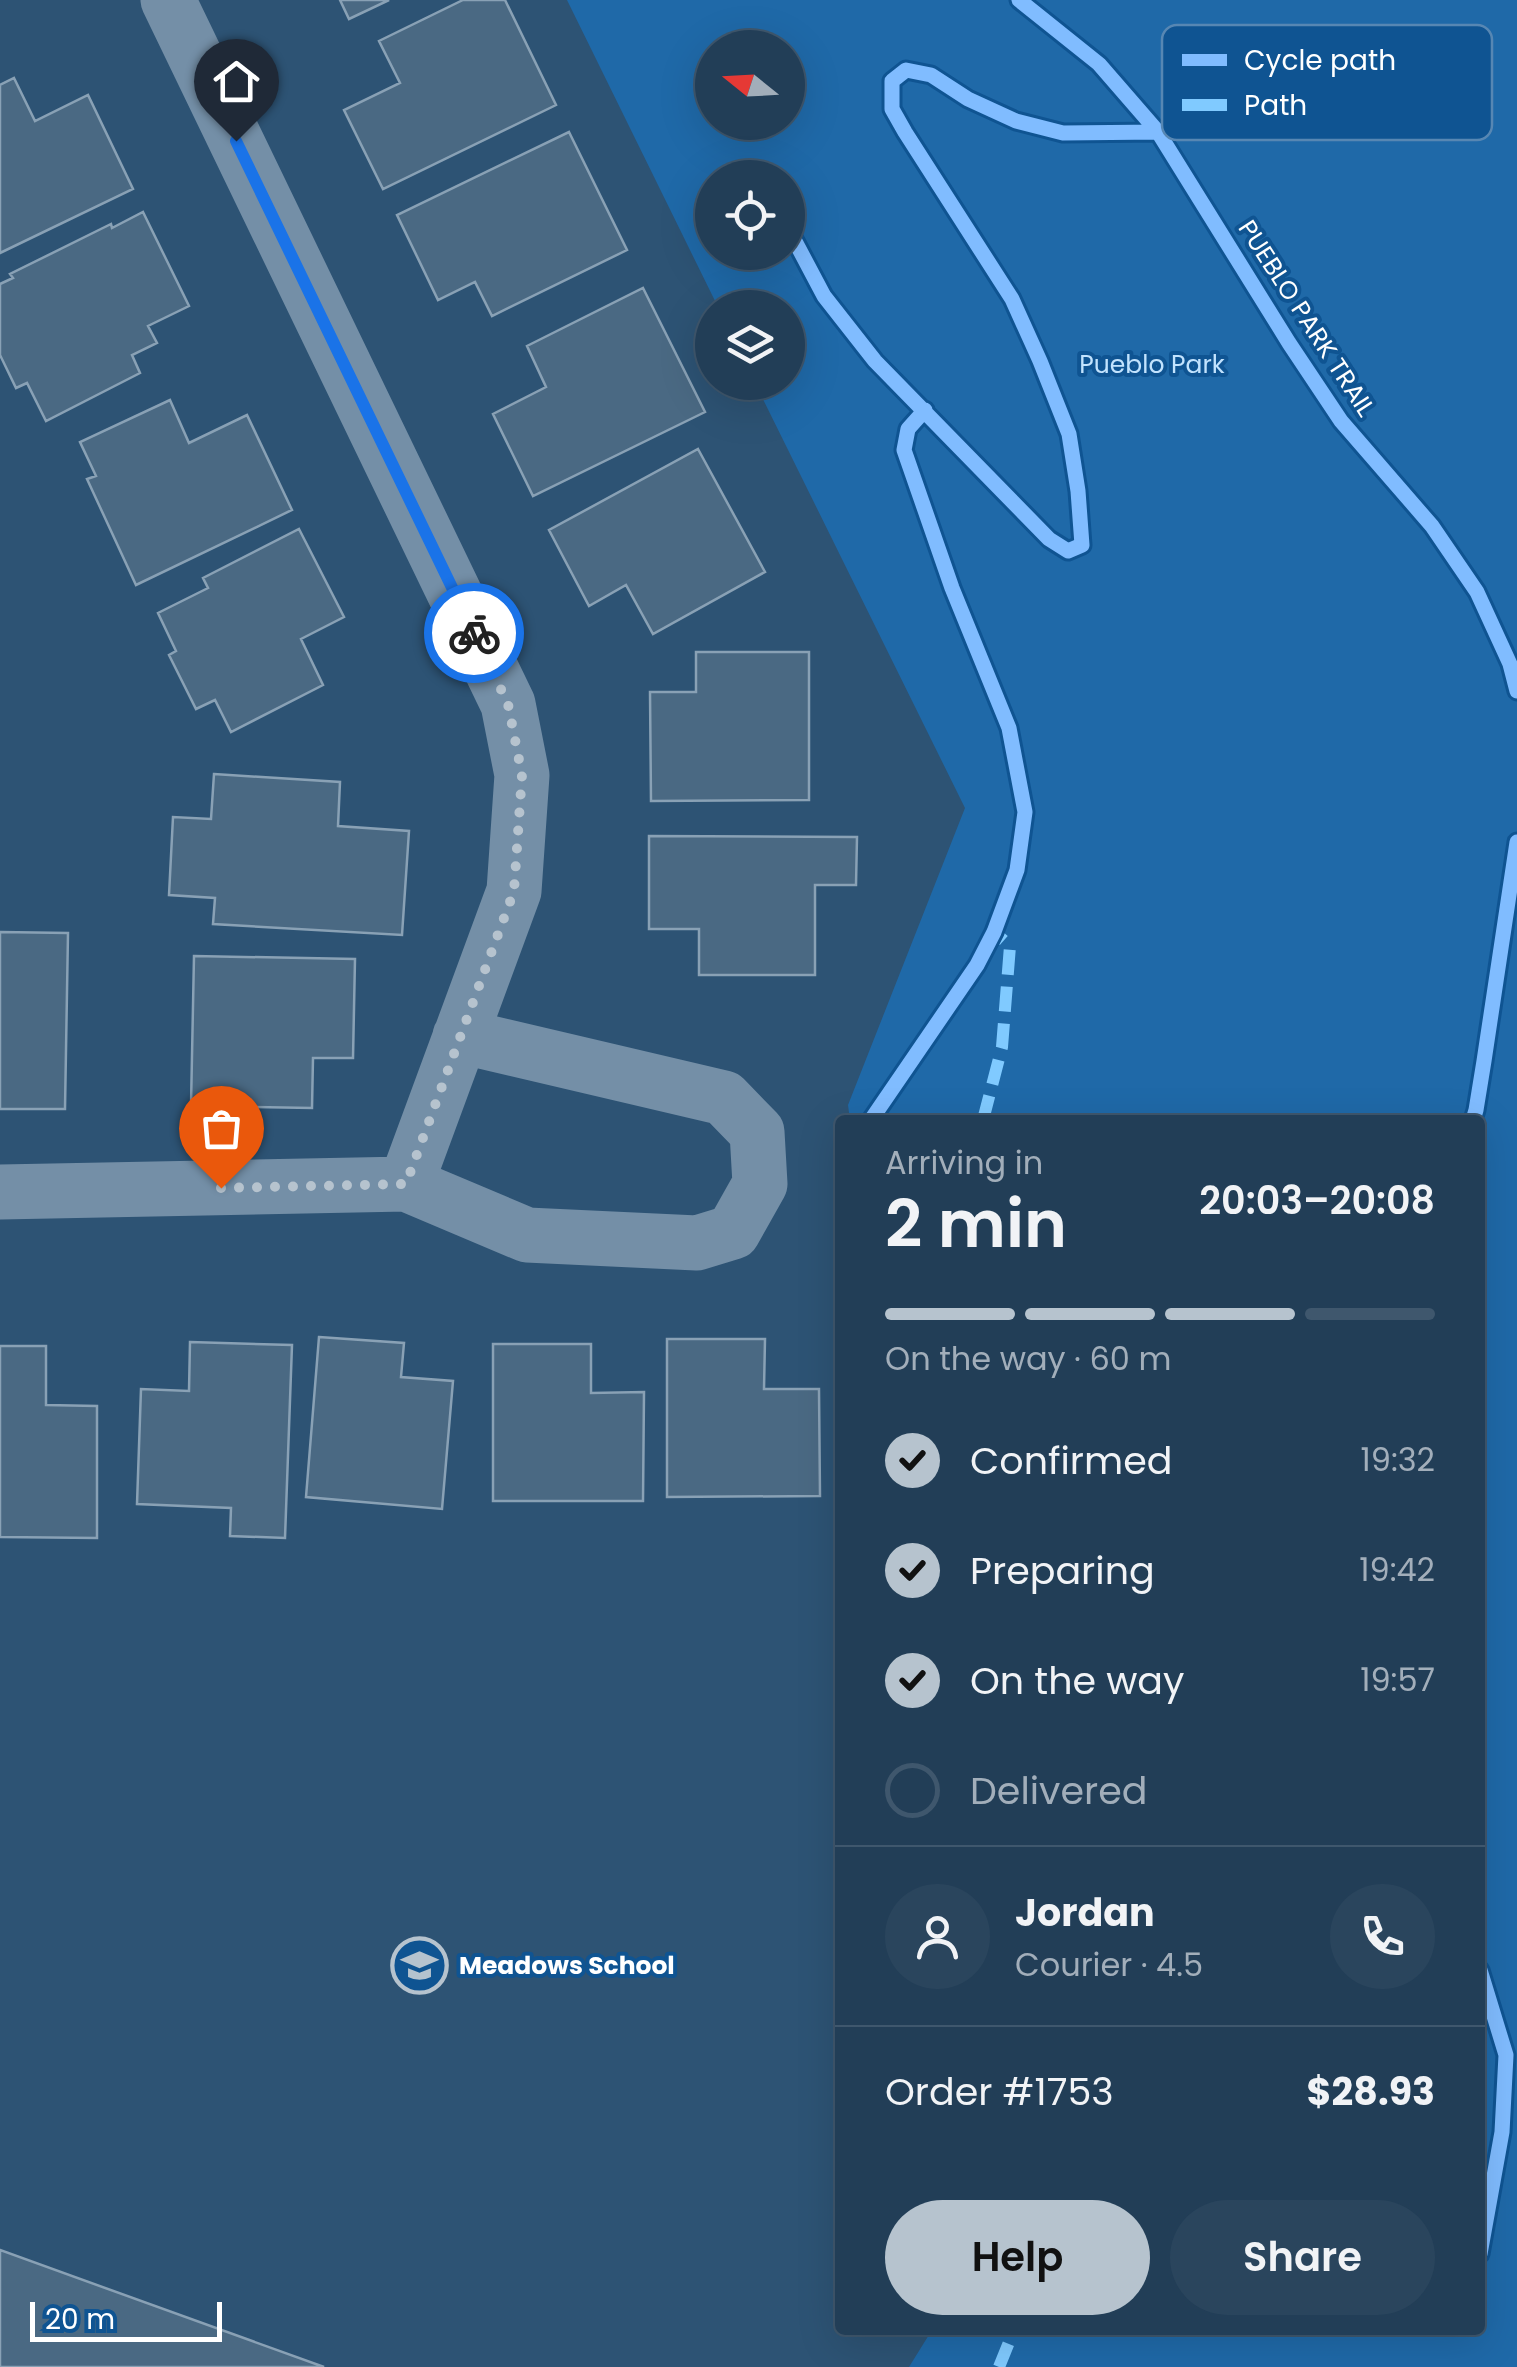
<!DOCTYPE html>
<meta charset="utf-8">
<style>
:root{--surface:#223e57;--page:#2a455d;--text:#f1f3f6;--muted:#a2aeba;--line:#3f576d;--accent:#b6c3ce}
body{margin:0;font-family:Poppins,sans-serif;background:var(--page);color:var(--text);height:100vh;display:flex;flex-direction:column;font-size:38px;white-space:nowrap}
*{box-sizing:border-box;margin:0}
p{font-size:32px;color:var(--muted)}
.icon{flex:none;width:55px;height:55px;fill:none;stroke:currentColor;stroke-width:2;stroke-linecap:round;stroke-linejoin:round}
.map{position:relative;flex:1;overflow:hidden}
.panel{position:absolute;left:835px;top:1115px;width:650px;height:1220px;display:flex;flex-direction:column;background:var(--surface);border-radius:10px;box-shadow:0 10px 40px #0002,0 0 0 2px var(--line)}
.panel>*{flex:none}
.needle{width:65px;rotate:288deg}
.buttons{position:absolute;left:695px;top:30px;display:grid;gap:20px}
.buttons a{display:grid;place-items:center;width:110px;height:110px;border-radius:50%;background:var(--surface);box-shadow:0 10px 40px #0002,0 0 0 2px var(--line);font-size:50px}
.scale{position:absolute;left:30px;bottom:25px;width:192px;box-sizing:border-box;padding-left:10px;border:5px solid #fff;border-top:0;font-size:28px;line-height:35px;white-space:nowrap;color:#fff;-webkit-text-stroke:8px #0f5492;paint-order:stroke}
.pin{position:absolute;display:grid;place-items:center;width:85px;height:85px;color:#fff;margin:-102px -42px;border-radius:50% 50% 50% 0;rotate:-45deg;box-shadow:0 0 10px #0007}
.pin .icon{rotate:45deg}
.courier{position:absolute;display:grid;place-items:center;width:100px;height:100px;margin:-50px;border:8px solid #1a73e8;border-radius:50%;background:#fff;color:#222;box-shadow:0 2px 12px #0007}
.overview em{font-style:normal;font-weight:600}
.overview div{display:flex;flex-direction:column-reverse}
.overview{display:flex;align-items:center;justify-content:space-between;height:170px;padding:0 50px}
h1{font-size:65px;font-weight:600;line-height:75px}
.bar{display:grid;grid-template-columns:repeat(4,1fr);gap:15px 10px;align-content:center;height:120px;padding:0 50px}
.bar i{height:12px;border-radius:8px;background:var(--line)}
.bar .active{background:var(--accent)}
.bar p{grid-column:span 4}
.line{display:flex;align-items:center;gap:25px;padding:0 50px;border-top:2px solid var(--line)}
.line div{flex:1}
.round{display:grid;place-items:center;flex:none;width:105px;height:105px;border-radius:52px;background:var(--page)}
ol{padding:0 50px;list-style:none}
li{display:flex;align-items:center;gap:30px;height:110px}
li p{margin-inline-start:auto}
li .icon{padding:10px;border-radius:50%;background:var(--accent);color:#111;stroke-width:4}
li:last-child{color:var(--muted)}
li i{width:55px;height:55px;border:5px solid var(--line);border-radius:50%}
.primary-button{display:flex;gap:20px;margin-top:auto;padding:20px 50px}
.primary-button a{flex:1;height:115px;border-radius:60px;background:var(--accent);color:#111;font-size:40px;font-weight:600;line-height:115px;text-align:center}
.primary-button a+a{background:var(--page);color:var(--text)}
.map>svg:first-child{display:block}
.green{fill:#1f69a8;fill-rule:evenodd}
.building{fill:#4a6983;stroke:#89a1b5;stroke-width:2.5}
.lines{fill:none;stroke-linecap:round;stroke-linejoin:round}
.minor{stroke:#748fa7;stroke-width:55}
.quiet{stroke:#80caff;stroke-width:12;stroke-dasharray:25 12;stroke-linecap:butt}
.cycleway-casing{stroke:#0f5492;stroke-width:21}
.cycleway{stroke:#80bcff;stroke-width:15}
.done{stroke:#b6c3ce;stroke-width:10;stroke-dasharray:0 18}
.route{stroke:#1a73e8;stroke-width:12}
.labels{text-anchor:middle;stroke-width:8;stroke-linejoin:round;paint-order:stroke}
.street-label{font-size:25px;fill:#fff;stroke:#0f5492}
.park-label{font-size:25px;fill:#c2e3fe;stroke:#0f5492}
.poi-label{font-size:25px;font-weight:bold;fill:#fff;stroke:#0f5492;text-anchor:start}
.key{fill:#0f5492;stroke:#5787b3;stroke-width:2.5}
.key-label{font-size:28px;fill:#fff}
</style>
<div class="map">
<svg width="1517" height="2367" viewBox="0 0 1517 2367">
<rect width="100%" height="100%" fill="#2d5374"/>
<!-- green -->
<path class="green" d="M567,0H1517V2367H909L932,2330H1480V1120H850L848,1105L965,808L755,383L788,382V308L718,307ZM712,48H788V122H712ZM712,178H788V252H712Z"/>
<!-- building -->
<path class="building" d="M340,0H389L349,19Z
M463,0H505L556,105L383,189L344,110L400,83L379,41Z
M14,78L35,121L88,95L133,189L0,253V85Z
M569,132L627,250L492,316L475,282L438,300L397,215Z
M143,212L189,306L148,326L157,343L132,355L140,373L46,421L27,383L16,388L0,355V284L13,278L10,274L111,224L112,228Z
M643,288L705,412L533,496L493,414L546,387L527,346Z
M170,400L189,443L247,415L292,510L136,585L87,479L96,476L80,442Z
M698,449L765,572L653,634L626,585L589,606L549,530Z
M299,529L344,617L301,639L323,685L231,732L215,700L196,709L169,655L176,651L158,613L208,588L203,578Z
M696,652H809V800L651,801L650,692H696Z
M214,774L340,782L338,826L409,831L402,935L213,924L215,898L169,895L173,817L211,819Z
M649,836L857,837L856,885H815V975H699V929H649Z
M0,932L68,933L65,1109H0Z
M194,956L355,959L353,1058H313L312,1108L191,1106Z
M319,1337L404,1343L401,1377L453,1381L442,1509L306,1497Z
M667,1339H765L764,1389H819L820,1496L667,1497Z
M190,1342L292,1345L285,1538L230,1536L231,1508L137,1504L141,1389L189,1391Z
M493,1344H591V1393L644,1392L643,1501H493Z
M0,1346H46V1405L97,1406V1538L0,1537Z
M0,2250L324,2367H0Z"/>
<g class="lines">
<!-- minor -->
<path class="minor" d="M168,0L508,704L522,775L514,891L406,1184
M0,1192L406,1184L527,1235L697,1243L733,1232L760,1184L757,1132L724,1098L460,1036"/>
<!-- quiet -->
<path class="quiet" d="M983,1120L1002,1047L1010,946L994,932
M999,2367L1014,2330"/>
<defs>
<path id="cycleway" d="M1019,0L1099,64L1158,132L1289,343L1341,421L1432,526L1477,592L1510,664L1517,691
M788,228L824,296L875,361L1049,539L1068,551L1082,545L1078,491L1069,434L1040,361L1012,299L905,132L892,109V81L906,70L931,75L968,99L1016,121L1063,133L1158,132
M871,1120L977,965L994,932L1017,870L1025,812L1009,728L952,588L904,450L908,429L925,410
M1473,1120L1476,1110L1484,1061L1517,842
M1480,1970L1506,2055L1502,2132L1480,2254"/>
</defs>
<!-- cycleway casing -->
<use href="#cycleway" class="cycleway-casing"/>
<!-- cycleway -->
<use href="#cycleway" class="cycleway"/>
</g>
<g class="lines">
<!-- done -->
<path class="done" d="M221,1188L406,1184L514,891L522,775L508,704L474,633"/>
<!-- route -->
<path class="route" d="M236,141L474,633"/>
</g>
<!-- icons -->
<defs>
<symbol id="school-ring" viewBox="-11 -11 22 22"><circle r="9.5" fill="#0f5492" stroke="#b6c3ce" stroke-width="1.5"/><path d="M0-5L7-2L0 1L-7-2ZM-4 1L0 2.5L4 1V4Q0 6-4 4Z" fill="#b6c3ce"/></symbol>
</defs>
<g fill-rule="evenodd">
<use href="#school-ring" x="388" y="1934" width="63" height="63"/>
</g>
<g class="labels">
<!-- street labels -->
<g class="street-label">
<text transform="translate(1307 318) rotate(57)" y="9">PUEBLO PARK TRAIL</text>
</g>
<!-- park labels -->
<g class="park-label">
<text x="1152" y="373">Pueblo Park</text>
</g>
<!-- poi labels -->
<g class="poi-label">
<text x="459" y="1974">Meadows School</text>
</g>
</g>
<!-- legend -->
<rect x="1162" y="25" width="330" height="115" rx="15" class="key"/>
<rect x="1182" y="54" width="45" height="12" fill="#80bcff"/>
<rect x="1182" y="99" width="45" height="12" fill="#80caff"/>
<g class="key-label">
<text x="1244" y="70">Cycle path</text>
<text x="1244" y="115">Path</text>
</g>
</svg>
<div class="buttons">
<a><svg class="needle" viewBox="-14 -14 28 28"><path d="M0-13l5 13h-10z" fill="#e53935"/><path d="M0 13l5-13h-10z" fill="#a2aeba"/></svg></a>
<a><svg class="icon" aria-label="locate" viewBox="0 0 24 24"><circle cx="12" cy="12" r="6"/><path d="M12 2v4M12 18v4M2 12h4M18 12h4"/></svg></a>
<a><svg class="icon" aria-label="layers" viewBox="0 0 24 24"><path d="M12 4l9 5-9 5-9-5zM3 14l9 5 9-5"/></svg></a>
</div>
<div class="scale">20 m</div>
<div class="pin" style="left:221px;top:1188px;background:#ea580c"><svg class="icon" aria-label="bag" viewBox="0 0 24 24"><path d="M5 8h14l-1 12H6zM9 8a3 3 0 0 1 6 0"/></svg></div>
<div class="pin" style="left:236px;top:141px;background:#1f2937"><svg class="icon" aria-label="home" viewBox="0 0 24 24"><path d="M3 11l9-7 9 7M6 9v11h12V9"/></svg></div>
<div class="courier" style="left:474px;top:633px"><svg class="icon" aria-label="bike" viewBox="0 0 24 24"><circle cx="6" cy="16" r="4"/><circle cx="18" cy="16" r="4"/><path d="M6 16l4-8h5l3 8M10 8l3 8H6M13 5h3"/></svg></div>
<section class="panel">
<div class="overview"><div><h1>2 min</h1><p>Arriving in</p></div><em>20:03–20:08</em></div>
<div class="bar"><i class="active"></i><i class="active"></i><i class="active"></i><i></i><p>On the way · 60 m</p></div>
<ol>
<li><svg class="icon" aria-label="check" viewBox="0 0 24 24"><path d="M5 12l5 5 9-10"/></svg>Confirmed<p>19:32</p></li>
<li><svg class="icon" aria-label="check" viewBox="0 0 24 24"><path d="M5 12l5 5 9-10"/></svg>Preparing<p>19:42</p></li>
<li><svg class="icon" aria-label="check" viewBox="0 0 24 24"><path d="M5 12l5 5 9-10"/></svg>On the way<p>19:57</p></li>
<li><i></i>Delivered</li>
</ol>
<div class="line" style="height:180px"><a class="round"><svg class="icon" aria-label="person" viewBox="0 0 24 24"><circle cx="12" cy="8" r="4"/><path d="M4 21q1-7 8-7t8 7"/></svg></a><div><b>Jordan</b><p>Courier · 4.5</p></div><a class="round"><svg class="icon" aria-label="phone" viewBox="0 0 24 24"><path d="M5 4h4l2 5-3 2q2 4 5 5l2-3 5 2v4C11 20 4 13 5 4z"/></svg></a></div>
<div class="line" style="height:130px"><div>Order #1753</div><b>$28.93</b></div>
<div class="primary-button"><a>Help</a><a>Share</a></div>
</section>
</div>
